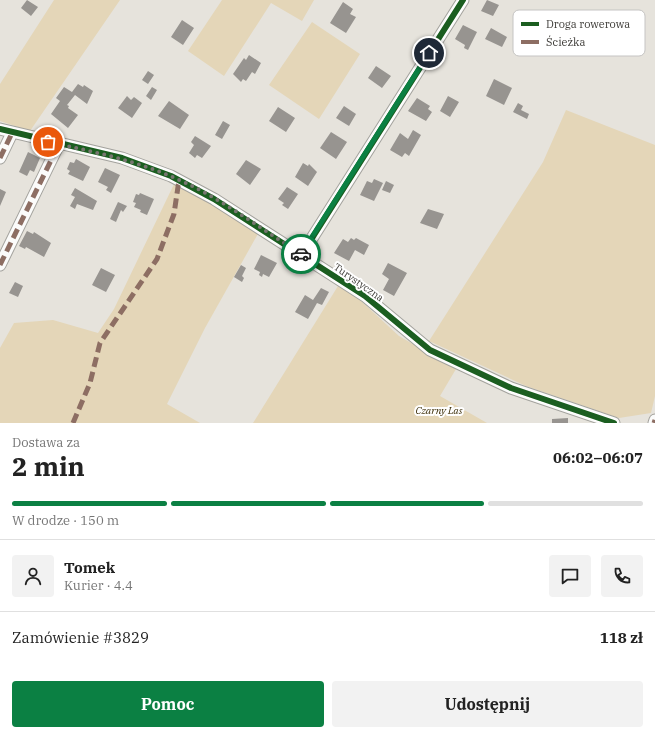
<!DOCTYPE html>
<html lang="pl">
<meta charset="utf-8">
<style>
:root{--surface:#fff;--page:#f2f2f2;--text:#222;--muted:#767676;--line:#e0e0e0;--accent:#0b8043}
body{margin:0;font-family:"IBM Plex Serif",serif;background:var(--page);color:var(--text);height:100vh;display:flex;flex-direction:column;font-size:15px;white-space:nowrap}
*{box-sizing:border-box;margin:0}
p{font-size:13px;color:var(--muted)}
.icon{flex:none;width:22px;height:22px;fill:none;stroke:currentColor;stroke-width:2;stroke-linecap:round;stroke-linejoin:round}
.map{position:relative;height:423px;overflow:hidden}
.details{display:flex;flex-direction:column;background:var(--surface);flex:1}
.details>*{flex:none}
.pin{position:absolute;display:grid;place-items:center;width:34px;height:34px;color:#fff;margin:-17px;border:2px solid #fff;border-radius:50%;box-shadow:0 1px 4px #0007}
.courier{position:absolute;display:grid;place-items:center;width:40px;height:40px;margin:-20px;border:3px solid #0b8043;border-radius:50%;background:#fff;color:#222;box-shadow:0 1px 5px #0007}
.overview em{font-style:normal;font-weight:700}
.overview div{display:flex;flex-direction:column-reverse}
.overview{display:flex;align-items:center;justify-content:space-between;height:68px;padding:0 12px}
h1{font-size:26px;font-weight:700;line-height:30px}
.bar{display:grid;grid-template-columns:repeat(4,1fr);gap:6px 4px;align-content:center;height:48px;padding:0 12px}
.bar i{height:5px;border-radius:3px;background:var(--line)}
.bar .selected{background:var(--accent)}
.bar p{grid-column:span 4}
.line{display:flex;align-items:center;gap:10px;padding:0 12px;border-top:1px solid var(--line)}
.line div{flex:1}
.round{display:grid;place-items:center;flex:none;width:42px;height:42px;border-radius:4px;background:var(--page)}
.primary-button{display:flex;gap:8px;margin-top:auto;padding:8px 12px}
.primary-button a{flex:1;height:46px;border-radius:4px;background:var(--accent);color:#fff;font-size:16px;font-weight:700;line-height:46px;text-align:center}
.primary-button a+a{background:var(--page);color:var(--text)}
.map>svg:first-child{display:block}
.green{fill:#e4d6b8}
.building{fill:#979490}
.lines{fill:none;stroke-linecap:round;stroke-linejoin:round}
.minor-casing{stroke:#a3a29d;stroke-width:13}
.minor{stroke:#fbfbfa;stroke-width:11}
.quiet{stroke:#8d6e63;stroke-width:5;stroke-dasharray:10 5;stroke-linecap:butt}
.cycleway-casing{stroke:#fff;stroke-width:8}
.cycleway{stroke:#1b5e20;stroke-width:6}
.done{stroke:#787671;stroke-width:4;stroke-dasharray:0 7.2}
.route{stroke:#0b8043;stroke-width:5}
.labels{text-anchor:middle;stroke-width:4;stroke-linejoin:round;paint-order:stroke}
.street-label{font-size:10px;fill:#3d3b37;stroke:#fff}
.park-label{font-size:10px;font-style:italic;fill:#392b04;stroke:#fff}
.key{fill:#fff;stroke:#c5c4c3;stroke-width:1}
.key-label{font-size:11px;fill:#3d3b37}
</style>
<div class="map">
<svg width="655" height="423" viewBox="0 0 655 423">
<rect width="100%" height="100%" fill="#e6e3dc"/>
<!-- green -->
<path class="green" d="M54,0H120L30,131L0,121V84Z
M222,0H314L302,21L271,3L224,76L188,51Z
M312,22L360,54L319,119L269,85Z
M566,110L655,145V396L651,413L619,418L526,386L429,341L543,162Z
M175,182L259,232L205,328L167,404L200,423H0V348L14,323L53,320L98,333L114,309Z
M338,286L360,300L399,336L456,369L440,396L487,423H253Z"/>
<!-- building -->
<path class="building" d="M27,0L38,7L31,16L21,8Z
M487,0L499,5L493,16L481,11Z
M343,2L353,9L350,14L356,17L346,33L330,23Z
M182,20L194,28L183,45L171,37Z
M463,25L477,32L468,50L464,48L465,45L455,39Z
M491,28L507,37L502,47L485,39Z
M249,55L261,63L255,74L252,72L246,81L243,79L241,82L233,74L244,58L246,60Z
M376,66L391,76L382,88L368,78Z
M148,71L154,75L148,84L142,80Z
M494,79L512,88L504,105L486,96Z
M78,84L83,87L84,85L93,91L87,104L75,95L67,105L69,106L68,108L78,115L68,128L51,114L60,101L56,98L64,87L72,92Z
M152,87L157,90L151,100L146,96Z
M127,96L131,100L134,97L142,103L132,118L118,108Z
M448,96L459,102L450,117L440,111Z
M417,98L430,106L428,109L432,112L426,121L408,111Z
M169,101L189,115L180,129L158,116Z
M518,103L523,106L521,110L529,114L527,119L513,112Z
M344,106L356,114L349,126L336,118Z
M278,107L295,118L286,132L269,121Z
M223,121L230,125L222,139L215,135Z
M413,130L421,135L409,156L405,153L402,157L390,150L400,133L408,139Z
M331,132L347,142L336,159L320,148Z
M195,136L211,146L202,158L197,155L195,158L189,153L194,145L191,142Z
M28,152L40,158L34,172L30,170L27,176L19,172Z
M76,159L90,167L83,181L68,174L70,171L67,169L70,162L74,163Z
M246,160L261,169L250,185L236,174Z
M303,163L308,166L309,164L317,172L308,186L295,177Z
M105,168L120,175L111,193L106,190L108,187L98,182Z
M374,179L383,183L374,201L360,195L367,181L372,183Z
M386,181L394,185L390,193L382,190Z
M287,187L298,194L288,209L282,205L284,203L278,199Z
M75,188L97,201L93,210L77,204L75,209L70,206L75,197L71,195Z
M0,189L6,192L0,206Z
M140,193L154,199L147,215L140,212L141,210L134,207L136,203L133,202L136,194L139,195Z
M118,202L127,206L123,212L121,210L116,222L110,219Z
M428,209L444,214L437,229L420,223Z
M27,231L33,234L34,232L51,243L44,257L26,247L25,249L19,246Z
M351,238L354,240L356,238L369,245L364,255L355,250L349,261L334,253L343,239L348,242Z
M261,255L277,263L269,277L263,274L262,277L259,275L260,272L254,269Z
M388,263L407,273L394,296L383,290L389,279L382,274Z
M241,265L246,268L242,276L244,278L242,282L234,277Z
M101,268L115,275L106,292L92,285Z
M15,282L23,286L18,297L9,293Z
M321,288L329,292L322,305L317,303L308,319L295,312L305,295L313,300Z
M568,418V423H552V419Z"/>
<g class="lines">
<defs>
<path id="minor" d="M0,129L122,158L171,176L214,199L365,296L430,350L511,388L614,423
M0,158L12,133
M302,254L463,0
M0,265L59,144
M654,423L655,420"/>
</defs>
<!-- minor casing -->
<use href="#minor" class="minor-casing"/>
<!-- minor -->
<use href="#minor" class="minor"/>
<!-- quiet -->
<path class="quiet" d="M0,158L12,133
M0,265L59,144
M73,423L90,383L100,343L157,259L174,214L179,180
M654,423L655,420"/>
<defs>
<path id="cycleway" d="M0,129L122,158L171,176L214,199L365,296L430,350L511,388L614,423
M302,254L463,0"/>
</defs>
<!-- cycleway casing -->
<use href="#cycleway" class="cycleway-casing"/>
<!-- cycleway -->
<use href="#cycleway" class="cycleway"/>
</g>
<g class="lines">
<!-- done -->
<path class="done" d="M48,142C90,151 130,159 170,176C217,195 258,227 301,254"/>
<!-- route -->
<path class="route" d="M301,254L429,53"/>
</g>
<g class="labels">
<!-- street labels -->
<g class="street-label">
<text transform="translate(359 282) rotate(35)" y="4">Turystyczna</text>
</g>
<!-- park labels -->
<g class="park-label">
<text x="439" y="414">Czarny Las</text>
</g>
</g>
<!-- legend -->
<rect x="513" y="10" width="132" height="46" rx="6" class="key"/>
<rect x="521" y="22" width="18" height="4" fill="#1b5e20"/>
<rect x="521" y="40" width="18" height="4" fill="#8d6e63"/>
<g class="key-label">
<text x="546" y="28">Droga rowerowa</text>
<text x="546" y="46">Ścieżka</text>
</g>
</svg>
<div class="pin" style="left:48px;top:142px;background:#ea580c"><svg class="icon" aria-label="bag" viewBox="0 0 24 24"><path d="M5 8h14l-1 12H6zM9 8a3 3 0 0 1 6 0"/></svg></div>
<div class="pin" style="left:429px;top:53px;background:#1f2937"><svg class="icon" aria-label="home" viewBox="0 0 24 24"><path d="M3 11l9-7 9 7M6 9v11h12V9"/></svg></div>
<div class="courier" style="left:301px;top:254px"><svg class="icon" aria-label="car" viewBox="0 0 24 24"><path d="M5 17H2v-5l4-1 3-4h7l3 4 3 1v5h-3M9 17h6M6 11h13"/><circle cx="7" cy="17" r="2"/><circle cx="17" cy="17" r="2"/></svg></div>
</div>
<section class="details">
<div class="overview"><div><h1>2 min</h1><p>Dostawa za</p></div><em>06:02–06:07</em></div>
<div class="bar"><i class="selected"></i><i class="selected"></i><i class="selected"></i><i></i><p>W drodze · 150 m</p></div>
<div class="line" style="height:72px"><a class="round"><svg class="icon" aria-label="person" viewBox="0 0 24 24"><circle cx="12" cy="8" r="4"/><path d="M4 21q1-7 8-7t8 7"/></svg></a><div><b>Tomek</b><p>Kurier · 4.4</p></div><a class="round"><svg class="icon" aria-label="chat" viewBox="0 0 24 24"><path d="M4 5h16v11H9l-5 4z"/></svg></a><a class="round"><svg class="icon" aria-label="phone" viewBox="0 0 24 24"><path d="M5 4h4l2 5-3 2q2 4 5 5l2-3 5 2v4C11 20 4 13 5 4z"/></svg></a></div>
<div class="line" style="height:52px"><div>Zamówienie #3829</div><b>118 zł</b></div>
<div class="primary-button"><a>Pomoc</a><a>Udostępnij</a></div>
</section>
